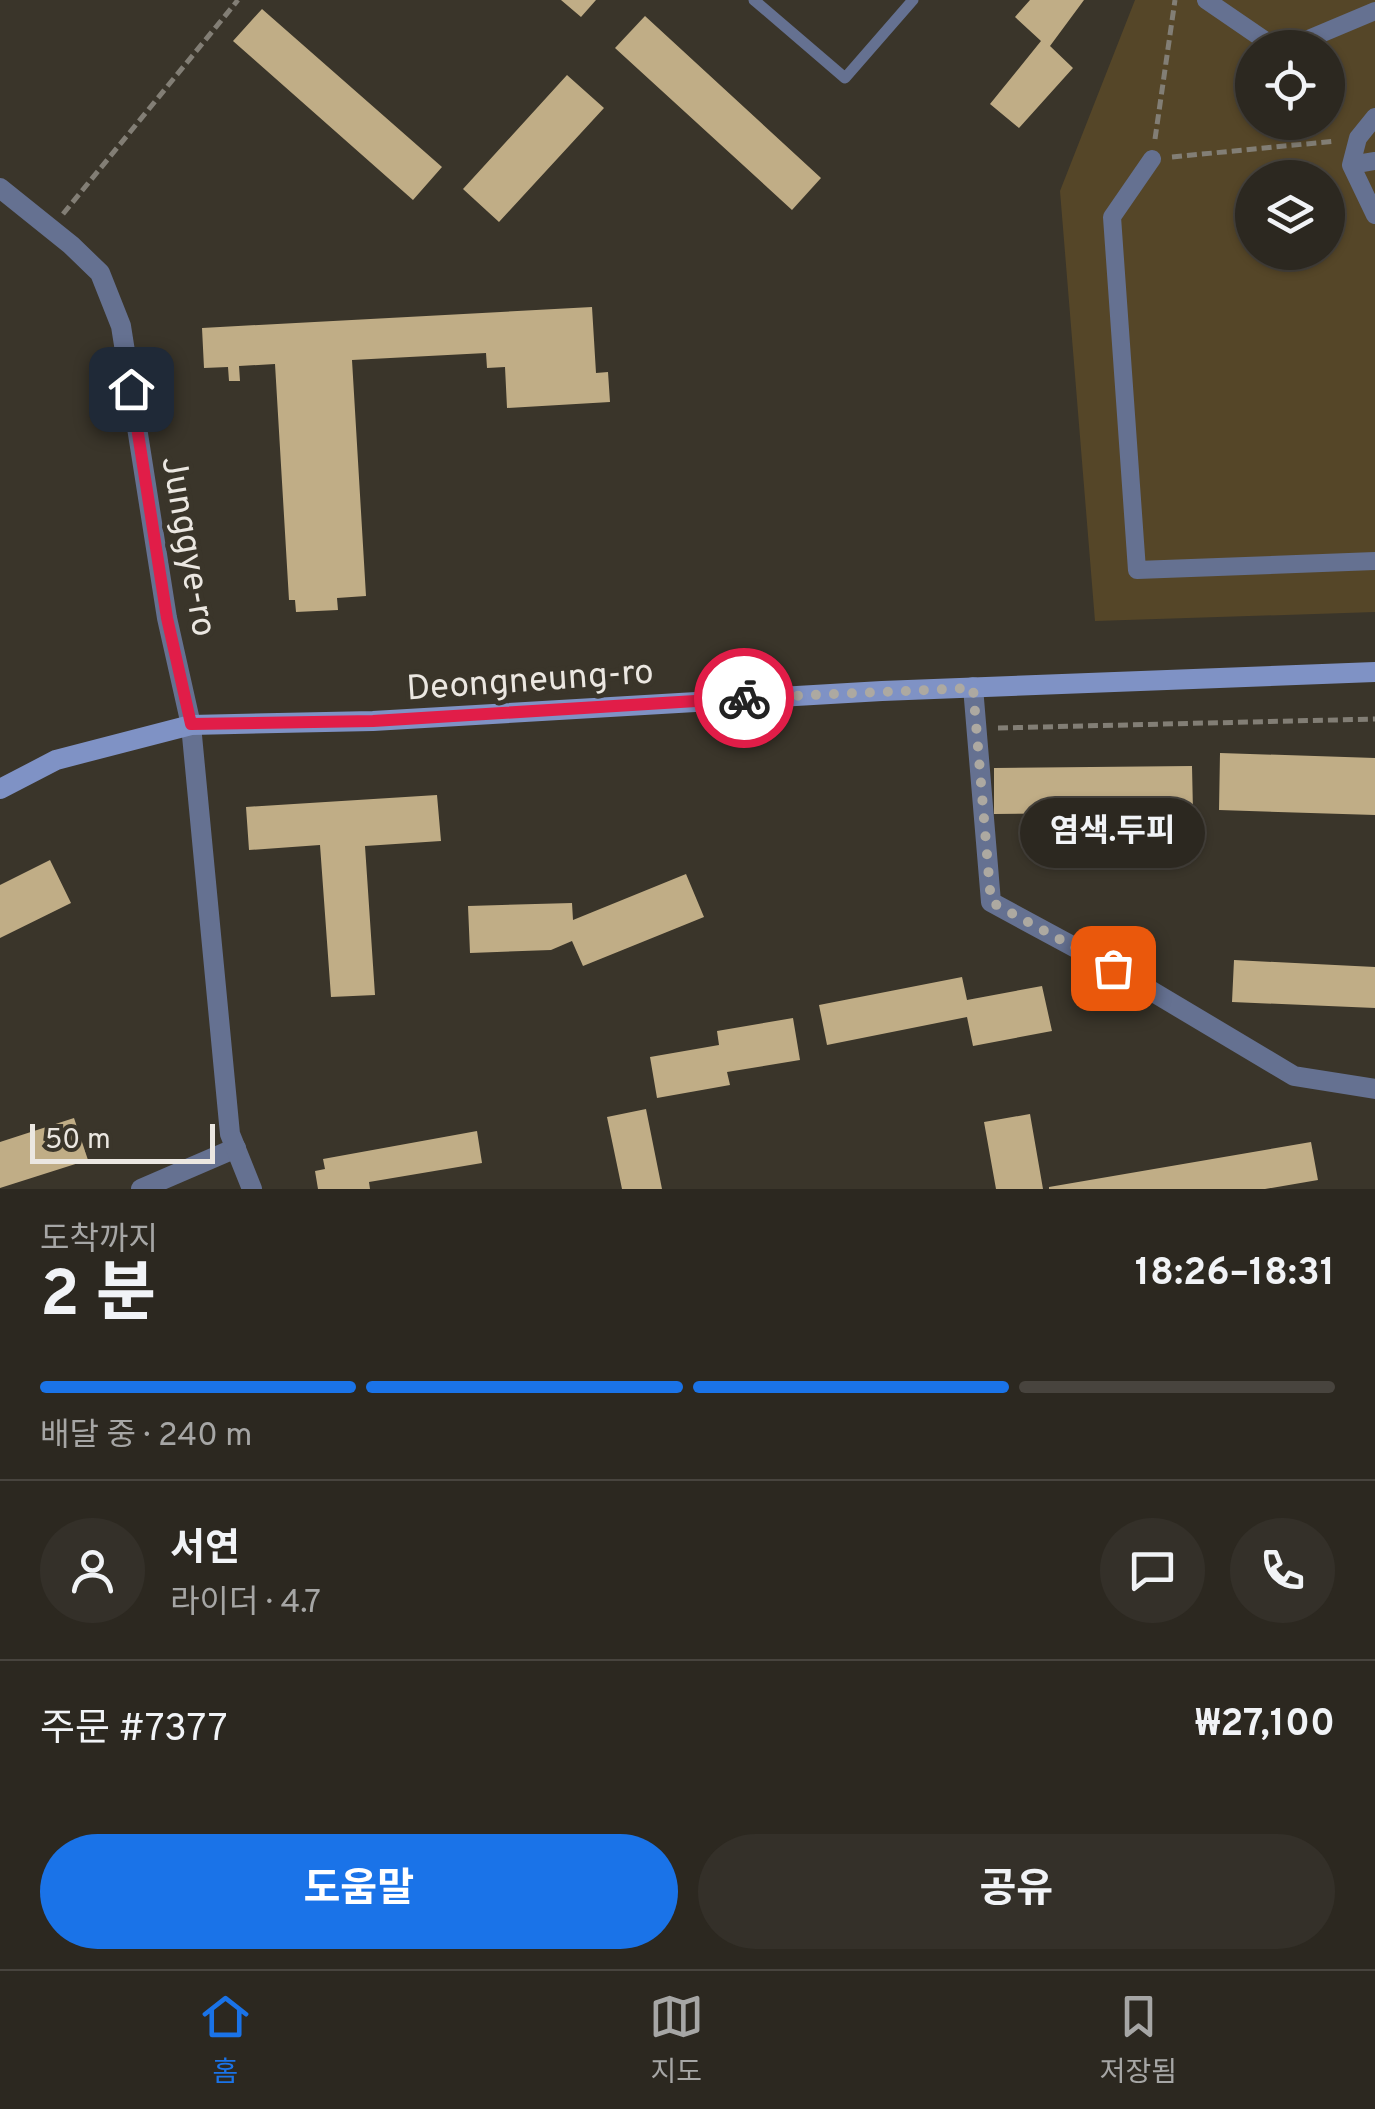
<!DOCTYPE html>
<html lang="ko">
<meta charset="utf-8">
<style>
:root{--surface:#2c2820;--page:#343029;--text:#f1f3f6;--muted:#a6a6a5;--line:#48443e;--accent:#1a73e8}
body{margin:0;font-family:Overpass,"Noto Sans KR",sans-serif;background:var(--page);color:var(--text);height:100vh;display:flex;flex-direction:column;font-size:38px;white-space:nowrap}
*{box-sizing:border-box;margin:0}
p{font-size:32px;color:var(--muted)}
.icon{flex:none;width:55px;height:55px;fill:none;stroke:currentColor;stroke-width:2;stroke-linecap:round;stroke-linejoin:round}
.map{position:relative;height:1189px;overflow:hidden}
.panel{display:flex;flex-direction:column;background:var(--surface);flex:1}
.panel>*{flex:none}
.controls{position:absolute;left:1235px;top:30px;display:grid;gap:20px}
.controls a{display:grid;place-items:center;width:110px;height:110px;border-radius:50%;background:var(--surface);box-shadow:0 2px 8px #0004,0 0 0 2px var(--line);font-size:50px}
.scale{position:absolute;left:30px;bottom:25px;width:185px;box-sizing:border-box;padding-left:10px;border:5px solid #ebe7e1;border-top:0;font-size:28px;line-height:35px;white-space:nowrap;color:#ebe7e1;-webkit-text-stroke:8px #3a352a;paint-order:stroke}
.pin{position:absolute;display:grid;place-items:center;width:85px;height:85px;color:#fff;margin:-42px;border-radius:20px;box-shadow:0 5px 15px #0006}
.courier{position:absolute;display:grid;place-items:center;width:100px;height:100px;margin:-50px;border:8px solid #e11d48;border-radius:50%;background:#fff;color:#222;box-shadow:0 2px 12px #0007}
.bubble{position:absolute;height:70px;border-radius:35px;background:var(--surface);box-shadow:0 2px 8px #0004,0 0 0 2px var(--line);font-size:32px;font-weight:700;line-height:70px;text-align:center}
.summary em{font-style:normal;font-weight:700}
.summary div{display:flex;flex-direction:column-reverse}
.summary{display:flex;align-items:center;justify-content:space-between;height:170px;padding:0 40px}
h1{font-size:65px;font-weight:700;line-height:75px}
.bar{display:grid;grid-template-columns:repeat(4,1fr);gap:15px 10px;align-content:center;height:120px;padding:0 40px}
.bar i{height:12px;border-radius:8px;background:var(--line)}
.bar .selected{background:var(--accent)}
.bar p{grid-column:span 4}
.line{display:flex;align-items:center;gap:25px;padding:0 40px;border-top:2px solid var(--line)}
.line div{flex:1}
.round{display:grid;place-items:center;flex:none;width:105px;height:105px;border-radius:52px;background:var(--page)}
.cta{display:flex;gap:20px;margin-top:auto;padding:20px 40px}
.cta a{flex:1;height:115px;border-radius:60px;background:var(--accent);color:#fff;font-size:40px;font-weight:700;line-height:115px;text-align:center}
.cta a+a{background:var(--page);color:var(--text)}
.dock{display:flex;justify-content:space-around;align-items:center;height:140px;border-top:2px solid var(--line);background:var(--surface);font-size:28px;color:var(--muted)}
.dock a{display:grid;justify-items:center;gap:5px}
.dock .selected{color:var(--accent)}
.map>svg:first-child{display:block}
.green{fill:#554628;fill-rule:evenodd}
.building{fill:#c0ad86}
.lines{fill:none;stroke-linecap:round;stroke-linejoin:round}
.path{stroke:#827e75;stroke-width:5;stroke-dasharray:10 5;stroke-linecap:butt}
.service{stroke:#657191;stroke-width:11}
.pedestrian{stroke:#657191;stroke-width:18}
.minor{stroke:#657191;stroke-width:20}
.tertiary{stroke:#657191;stroke-width:20}
.secondary{stroke:#7f92c5;stroke-width:20}
.done{stroke:#ada9a1;stroke-width:10;stroke-dasharray:0 18}
.route{stroke:#e11d48;stroke-width:12}
.labels{text-anchor:middle;stroke-width:10;stroke-linejoin:round;paint-order:stroke}
.street-label{font-size:35px;fill:#ebe7e1;stroke:#3a352a}
</style>
<div class="map">
<svg width="1375" height="1189" viewBox="0 0 1375 1189">
<rect width="100%" height="100%" fill="#3a352a"/>
<!-- green -->
<path class="green" d="M1135,0H1375V612L1095,621L1060,191ZM1252,48H1328V122H1252ZM1252,178H1328V252H1252Z"/>
<!-- building -->
<path class="building" d="M561,0H596L581,17Z
M1030,0H1084L1050,46L1073,68L1019,128L990,104L1041,41L1015,17Z
M262,9L442,167L413,200L233,41Z
M645,16L821,178L792,210L615,48Z
M567,75L604,108L499,222L463,189Z
M592,307L596,373L608,372L610,402L507,408L505,367L487,368L486,353L352,360L366,596L337,598L338,610L296,612L295,600H289L275,364L239,366L240,381H229L228,367L204,368L202,328Z
M1220,753L1375,758V815L1219,810Z
M1192,766L1193,812L994,814V768Z
M437,795L441,841L365,846L375,995L331,997L320,845L249,850L246,807Z
M50,860L71,903L0,938V885Z
M686,874L704,917L583,966L572,941L551,950L470,953L468,906L572,903L573,920Z
M1234,960L1375,967V1008L1232,1002Z
M962,977L967,1000L1042,986L1052,1031L973,1046L967,1017L827,1045L819,1005Z
M793,1018L800,1060L727,1072L730,1085L657,1098L650,1057L719,1045L717,1031Z
M646,1109L662,1189H622L607,1117Z
M1030,1114L1043,1189H996L984,1122Z
M74,1118L88,1160L0,1188V1142Z
M477,1131L482,1163L369,1182L370,1189H318L315,1171L325,1169L323,1159Z
M1311,1142L1318,1180L1265,1189H1049V1187Z"/>
<g class="lines">
<!-- path -->
<path class="path" d="M1155,139L1175,0
M1172,157L1336,141
M63,214L238,0
M998,728L1375,719"/>
<!-- service -->
<path class="service" d="M754,0L845,78L913,0"/>
<!-- pedestrian -->
<path class="pedestrian" d="M1206,0L1276,48
M1287,48L1375,11
M1375,117L1358,138L1351,165L1375,215
M1152,159L1112,217L1137,570L1375,561
M1351,165L1375,161"/>
<!-- minor -->
<path class="minor" d="M973,687L991,902L1113,968L1294,1076L1375,1089
M141,1189L236,1148"/>
<!-- tertiary -->
<path class="tertiary" d="M0,188L71,245L100,273L121,326L167,618L191,725L230,1134L252,1189"/>
<!-- secondary -->
<path class="secondary" d="M0,789L56,760L191,725L373,721L882,691L1375,672"/>
</g>
<g class="lines">
<!-- done -->
<path class="done" d="M744,698L973,688L991,902L1113,968"/>
<!-- route -->
<path class="route" d="M131,389L167,618L191,724L373,721L744,698"/>
</g>
<g class="labels">
<!-- street labels -->
<g class="street-label">
<text transform="translate(190 546) rotate(80)" y="12">Junggye-ro</text>
<text transform="translate(530 679) rotate(-4)" y="12">Deongneung-ro</text>
</g>
</g>
</svg>
<div class="controls">
<a><svg class="icon" aria-label="locate" viewBox="0 0 24 24"><circle cx="12" cy="12" r="6"/><path d="M12 2v4M12 18v4M2 12h4M18 12h4"/></svg></a>
<a><svg class="icon" aria-label="layers" viewBox="0 0 24 24"><path d="M12 4l9 5-9 5-9-5zM3 14l9 5 9-5"/></svg></a>
</div>
<div class="scale">50 m</div>
<div class="pin" style="left:1113px;top:968px;background:#ea580c"><svg class="icon" aria-label="bag" viewBox="0 0 24 24"><path d="M5 8h14l-1 12H6zM9 8a3 3 0 0 1 6 0"/></svg></div>
<div class="pin" style="left:131px;top:389px;background:#1f2937"><svg class="icon" aria-label="home" viewBox="0 0 24 24"><path d="M3 11l9-7 9 7M6 9v11h12V9"/></svg></div>
<div class="courier" style="left:744px;top:698px"><svg class="icon" aria-label="bike" viewBox="0 0 24 24"><circle cx="6" cy="16" r="4"/><circle cx="18" cy="16" r="4"/><path d="M6 16l4-8h5l3 8M10 8l3 8H6M13 5h3"/></svg></div>
<div class="bubble" style="left:1020px;top:798px;width:185px">염색.두피</div>
</div>
<section class="panel">
<div class="summary"><div><h1>2 분</h1><p>도착까지</p></div><em>18:26–18:31</em></div>
<div class="bar"><i class="selected"></i><i class="selected"></i><i class="selected"></i><i></i><p>배달 중 · 240 m</p></div>
<div class="line" style="height:180px"><a class="round"><svg class="icon" aria-label="person" viewBox="0 0 24 24"><circle cx="12" cy="8" r="4"/><path d="M4 21q1-7 8-7t8 7"/></svg></a><div><b>서연</b><p>라이더 · 4.7</p></div><a class="round"><svg class="icon" aria-label="chat" viewBox="0 0 24 24"><path d="M4 5h16v11H9l-5 4z"/></svg></a><a class="round"><svg class="icon" aria-label="phone" viewBox="0 0 24 24"><path d="M5 4h4l2 5-3 2q2 4 5 5l2-3 5 2v4C11 20 4 13 5 4z"/></svg></a></div>
<div class="line" style="height:130px"><div>주문 #7377</div><b>₩27,100</b></div>
<div class="cta"><a>도움말</a><a>공유</a></div>
</section>
<nav class="dock">
<a class="selected"><svg class="icon" aria-label="home" viewBox="0 0 24 24"><path d="M3 11l9-7 9 7M6 9v11h12V9"/></svg>홈</a>
<a><svg class="icon" aria-label="map" viewBox="0 0 24 24"><path d="M3 6l6-2 6 2 6-2v14l-6 2-6-2-6 2zM9 4v14M15 6v14"/></svg>지도</a>
<a><svg class="icon" aria-label="saved" viewBox="0 0 24 24"><path d="M7 4h10v16l-5-4-5 4z"/></svg>저장됨</a>
</nav>
